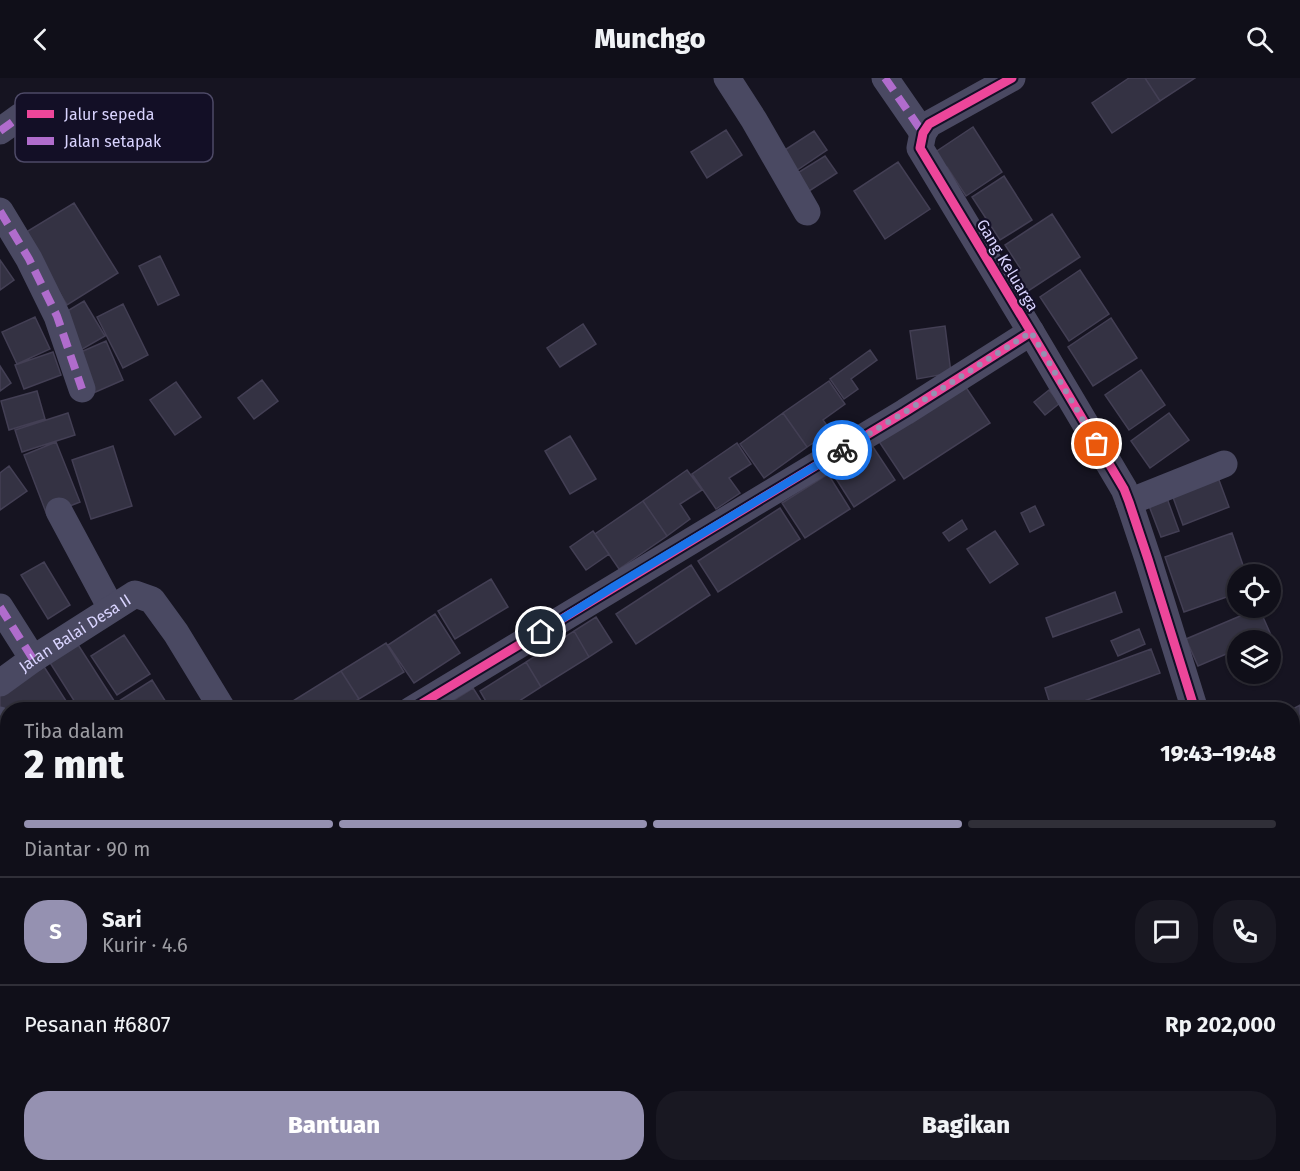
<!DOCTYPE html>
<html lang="id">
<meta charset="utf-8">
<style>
:root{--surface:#100f19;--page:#191822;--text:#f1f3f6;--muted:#9c9ca2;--line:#302f38;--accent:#9591b1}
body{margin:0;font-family:"Fira Sans",sans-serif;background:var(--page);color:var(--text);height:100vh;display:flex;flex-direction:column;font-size:22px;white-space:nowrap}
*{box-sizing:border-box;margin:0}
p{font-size:20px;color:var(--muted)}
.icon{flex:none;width:33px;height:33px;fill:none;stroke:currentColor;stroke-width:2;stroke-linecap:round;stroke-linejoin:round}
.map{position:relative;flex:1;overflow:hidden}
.side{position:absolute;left:0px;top:624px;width:1300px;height:470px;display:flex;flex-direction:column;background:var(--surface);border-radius:24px 24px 0 0;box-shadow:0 2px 4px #0004,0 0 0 2px var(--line)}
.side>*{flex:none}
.controls{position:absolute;left:1227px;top:486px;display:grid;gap:12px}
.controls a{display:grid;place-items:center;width:54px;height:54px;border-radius:50%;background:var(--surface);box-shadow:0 2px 4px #0004,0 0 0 2px var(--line);font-size:30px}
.pin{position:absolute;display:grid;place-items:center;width:51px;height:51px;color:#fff;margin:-26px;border:3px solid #fff;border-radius:50%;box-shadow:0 2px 6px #0007}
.courier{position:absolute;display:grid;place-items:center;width:60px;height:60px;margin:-30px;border:4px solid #1a73e8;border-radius:50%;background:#fff;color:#222;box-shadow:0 2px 8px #0007}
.summary em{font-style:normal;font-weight:800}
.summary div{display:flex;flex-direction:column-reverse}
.summary{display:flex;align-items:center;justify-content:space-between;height:102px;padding:0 24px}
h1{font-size:39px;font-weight:800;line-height:45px}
.bar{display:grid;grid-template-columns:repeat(4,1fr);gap:9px 6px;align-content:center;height:72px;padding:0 24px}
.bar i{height:8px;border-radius:4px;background:var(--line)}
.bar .selected{background:var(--accent)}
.bar p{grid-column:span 4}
.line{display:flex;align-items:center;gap:15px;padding:0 24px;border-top:2px solid var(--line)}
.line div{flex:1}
.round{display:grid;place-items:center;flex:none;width:63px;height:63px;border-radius:24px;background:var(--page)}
.primary-button{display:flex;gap:12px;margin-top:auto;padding:12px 24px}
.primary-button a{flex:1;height:69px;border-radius:24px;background:var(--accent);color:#fff;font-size:24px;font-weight:800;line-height:69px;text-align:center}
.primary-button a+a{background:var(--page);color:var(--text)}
header{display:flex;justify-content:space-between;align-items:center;height:78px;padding:0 24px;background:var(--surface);font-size:27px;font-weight:800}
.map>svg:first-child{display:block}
.building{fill:#343243;stroke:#433f54;stroke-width:1.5}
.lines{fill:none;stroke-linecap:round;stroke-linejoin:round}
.minor{stroke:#4a4962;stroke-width:27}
.quiet{stroke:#b06ccc;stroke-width:8;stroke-dasharray:15 8;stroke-linecap:butt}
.cycleway-casing{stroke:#130f26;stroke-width:13}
.cycleway{stroke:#ed469a;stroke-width:9}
.done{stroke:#9591b1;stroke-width:6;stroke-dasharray:0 10.8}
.route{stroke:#1a73e8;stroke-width:8}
.labels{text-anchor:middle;stroke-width:4.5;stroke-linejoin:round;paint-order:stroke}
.street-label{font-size:16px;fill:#d9d4ff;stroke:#130f26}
.key{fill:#130f26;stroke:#4e4a67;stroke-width:1.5}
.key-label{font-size:16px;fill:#d9d4ff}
</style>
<header><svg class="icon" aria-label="back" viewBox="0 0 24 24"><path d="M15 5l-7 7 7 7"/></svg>Munchgo<svg class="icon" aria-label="search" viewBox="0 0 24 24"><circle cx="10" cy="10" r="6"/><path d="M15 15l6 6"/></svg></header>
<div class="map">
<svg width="1300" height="1093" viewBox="0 0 1300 1093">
<rect width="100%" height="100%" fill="#161421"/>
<!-- building -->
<path class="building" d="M1129,0H1145L1160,23L1112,55L1092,25Z
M1145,0H1195L1160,23Z
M973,49L1002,94L966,118L947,89L928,79Z
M726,52L742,77L707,100L691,74Z
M814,53L827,72L790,97L777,77Z
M825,78L837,95L803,117L791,99Z
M898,84L930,131L885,161L854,113Z
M1004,98L1032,142L1000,162L972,119Z
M74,125L118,195L67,227L23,156Z
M1052,136L1080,179L1019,219L1006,199L1020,190L1005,167Z
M160,178L179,217L158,227L139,188Z
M0,182L14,202L0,212Z
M1080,192L1109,236L1069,263L1040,219Z
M84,223L105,258L79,273L59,238Z
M123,226L148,277L123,290L97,239Z
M35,239L50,271L17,286L2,254Z
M1111,240L1137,280L1093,308L1068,269Z
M583,246L596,266L560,289L547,270Z
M945,248L951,295L917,301L910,253Z
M106,263L123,302L91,316L74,277Z
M870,272L877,282L851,301L858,311L844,321L830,301Z
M53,274L61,297L24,311L15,287Z
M0,288L11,305L0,313Z
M1141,292L1165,327L1129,352L1105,317Z
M262,302L278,323L254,341L238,320Z
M829,303L845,326L823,342L831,353L807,369L783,335Z
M176,304L201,339L175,357L150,322Z
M963,305L990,345L904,401L878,362Z
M1049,312L1060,325L1045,337L1034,324Z
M37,313L45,341L9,352L1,323Z
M68,335L75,357L22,374L15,352Z
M783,335L807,369L764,400L740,366Z
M1169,335L1189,362L1150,390L1131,363Z
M570,358L596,401L570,416L545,373Z
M56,364L80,424L47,437L24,377Z
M737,365L751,386L729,400L740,415L716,431L692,396Z
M113,368L132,428L91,441L72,382Z
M873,369L895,402L854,429L833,396Z
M9,388L27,413L0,432V395Z
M687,392L702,412L680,426L690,441L667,458L643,423Z
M1216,394L1229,429L1183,447L1170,411Z
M828,396L850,431L805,460L782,425Z
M1164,412L1179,453L1161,459L1146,420Z
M643,423L667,458L619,491L595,456Z
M1035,428L1044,447L1030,454L1021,435Z
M780,430L800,461L718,514L698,483Z
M962,442L967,451L949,463L943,455Z
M593,453L609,476L586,492L570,469Z
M995,453L1018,486L990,505L967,471Z
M1232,455L1246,496H1238V515L1184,534L1165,479Z
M44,484L70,527L48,541L21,497Z
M691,487L710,517L636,566L616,536Z
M491,501L508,529L455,561L438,533Z
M1115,514L1122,534L1053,559L1046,540Z
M1259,530L1271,557L1257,562H1238V571L1198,588L1186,561Z
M435,536L460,575L414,605L388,567Z
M596,539L612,564L589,579L574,553Z
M1139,551L1145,566L1118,578L1111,563Z
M574,553L589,579L541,609L526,584Z
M124,557L150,596L117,617L91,578Z
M75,562L120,632H80L47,580Z
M386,565L404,594L359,621L341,593Z
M1151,571L1160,595L1060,632H1052L1045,610Z
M41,584L70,629L66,632H8L0,638V611Z
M526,584L541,609L505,632H491L480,613Z
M341,593L359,621L342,632H291L288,626Z
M152,602L171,632H125L119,623Z
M473,610L487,632H438Z
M1300,627V650L1293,654V632H1291Z
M0,672L8,683V721L3,724L0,719Z
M4,1040L8,1046V1070L0,1075V1042Z
M389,1086H434L424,1093H393Z
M434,1086H488L493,1093H424Z
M530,1086H568L573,1093H535Z
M580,1086H620L625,1093H581L577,1088Z
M674,1086H715L720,1093H678Z
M827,1086H845L850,1093H817Z
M855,1086H888L878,1093H860Z"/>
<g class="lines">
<!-- minor -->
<g class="minor">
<path d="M727,0L754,42L807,134"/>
<path d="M885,0L923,55"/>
<path d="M1012,0L929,46L923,55L920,70L1031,254L1124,411L1129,424L1148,481L1195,632"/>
<path d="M0,53L21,38"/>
<path d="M0,133L29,181L57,238L82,311"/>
<path d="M1129,424L1224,386"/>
<path d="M59,433L111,530"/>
<path d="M0,529L33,581"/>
<path id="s1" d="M0,605L33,581L135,516L152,522L176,555L223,632"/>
<path d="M411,632L905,334L1031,254"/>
<path d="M0,642L8,653"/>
<path d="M512,1086L517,1093"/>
<path d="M663,1086L668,1093"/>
<path d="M1051,1086L1056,1093"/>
<path d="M1275,1086L1279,1093"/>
<path d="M799,1093L810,1086"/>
</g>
<!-- quiet -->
<path class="quiet" d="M885,0L923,55
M0,53L21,38
M0,133L29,181L57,238L82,311
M0,529L33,581"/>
<defs>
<path id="cycleway" d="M1012,0L929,46L923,55L920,70L1031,254L1124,411L1129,424L1148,481L1195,632
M411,632L905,334L1031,254"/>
</defs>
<!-- cycleway casing -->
<use href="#cycleway" class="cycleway-casing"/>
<!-- cycleway -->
<use href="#cycleway" class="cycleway"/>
</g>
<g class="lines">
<!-- done -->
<path class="done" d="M842,372L905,334L1031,254L1097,366"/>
<!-- route -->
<path class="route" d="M541,554L613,509L842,372"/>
</g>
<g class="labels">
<!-- street labels -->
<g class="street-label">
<text transform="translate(1008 187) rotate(59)" y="6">Gang Keluarga</text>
<text dy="6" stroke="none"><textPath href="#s1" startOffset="90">Jalan Balai Desa II</textPath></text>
</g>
</g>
<!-- legend -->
<rect x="15" y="15" width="198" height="69" rx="9" class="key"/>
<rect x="27" y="32" width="27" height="8" fill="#ed469a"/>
<rect x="27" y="59" width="27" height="8" fill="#b06ccc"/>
<g class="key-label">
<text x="64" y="42">Jalur sepeda</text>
<text x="64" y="69">Jalan setapak</text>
</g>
</svg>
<div class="controls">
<a><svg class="icon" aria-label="locate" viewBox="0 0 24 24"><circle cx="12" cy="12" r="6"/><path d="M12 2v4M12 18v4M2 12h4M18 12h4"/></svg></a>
<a><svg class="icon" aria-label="layers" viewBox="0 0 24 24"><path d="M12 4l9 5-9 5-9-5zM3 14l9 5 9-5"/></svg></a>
</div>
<div class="pin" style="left:1097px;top:366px;background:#ea580c"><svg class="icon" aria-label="bag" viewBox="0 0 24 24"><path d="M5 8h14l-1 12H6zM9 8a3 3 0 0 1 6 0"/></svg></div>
<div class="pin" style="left:541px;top:554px;background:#1f2937"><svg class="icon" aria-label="home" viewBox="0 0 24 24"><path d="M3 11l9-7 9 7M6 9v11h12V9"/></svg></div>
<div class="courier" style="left:842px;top:372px"><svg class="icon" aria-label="bike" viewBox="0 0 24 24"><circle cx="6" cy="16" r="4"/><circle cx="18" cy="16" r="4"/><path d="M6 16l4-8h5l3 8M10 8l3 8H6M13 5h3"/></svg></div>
<section class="side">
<div class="summary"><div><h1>2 mnt</h1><p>Tiba dalam</p></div><em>19:43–19:48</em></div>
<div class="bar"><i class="selected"></i><i class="selected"></i><i class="selected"></i><i></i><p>Diantar · 90 m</p></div>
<div class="line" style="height:108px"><b class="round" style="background:var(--accent);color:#fff">S</b><div><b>Sari</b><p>Kurir · 4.6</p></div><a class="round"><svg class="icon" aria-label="chat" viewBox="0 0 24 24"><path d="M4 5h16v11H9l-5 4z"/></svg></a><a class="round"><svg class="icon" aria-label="phone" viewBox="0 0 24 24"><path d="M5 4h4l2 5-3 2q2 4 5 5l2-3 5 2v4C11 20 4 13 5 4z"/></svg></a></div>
<div class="line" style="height:78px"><div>Pesanan #6807</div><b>Rp 202,000</b></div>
<div class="primary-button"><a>Bantuan</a><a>Bagikan</a></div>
</section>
</div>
